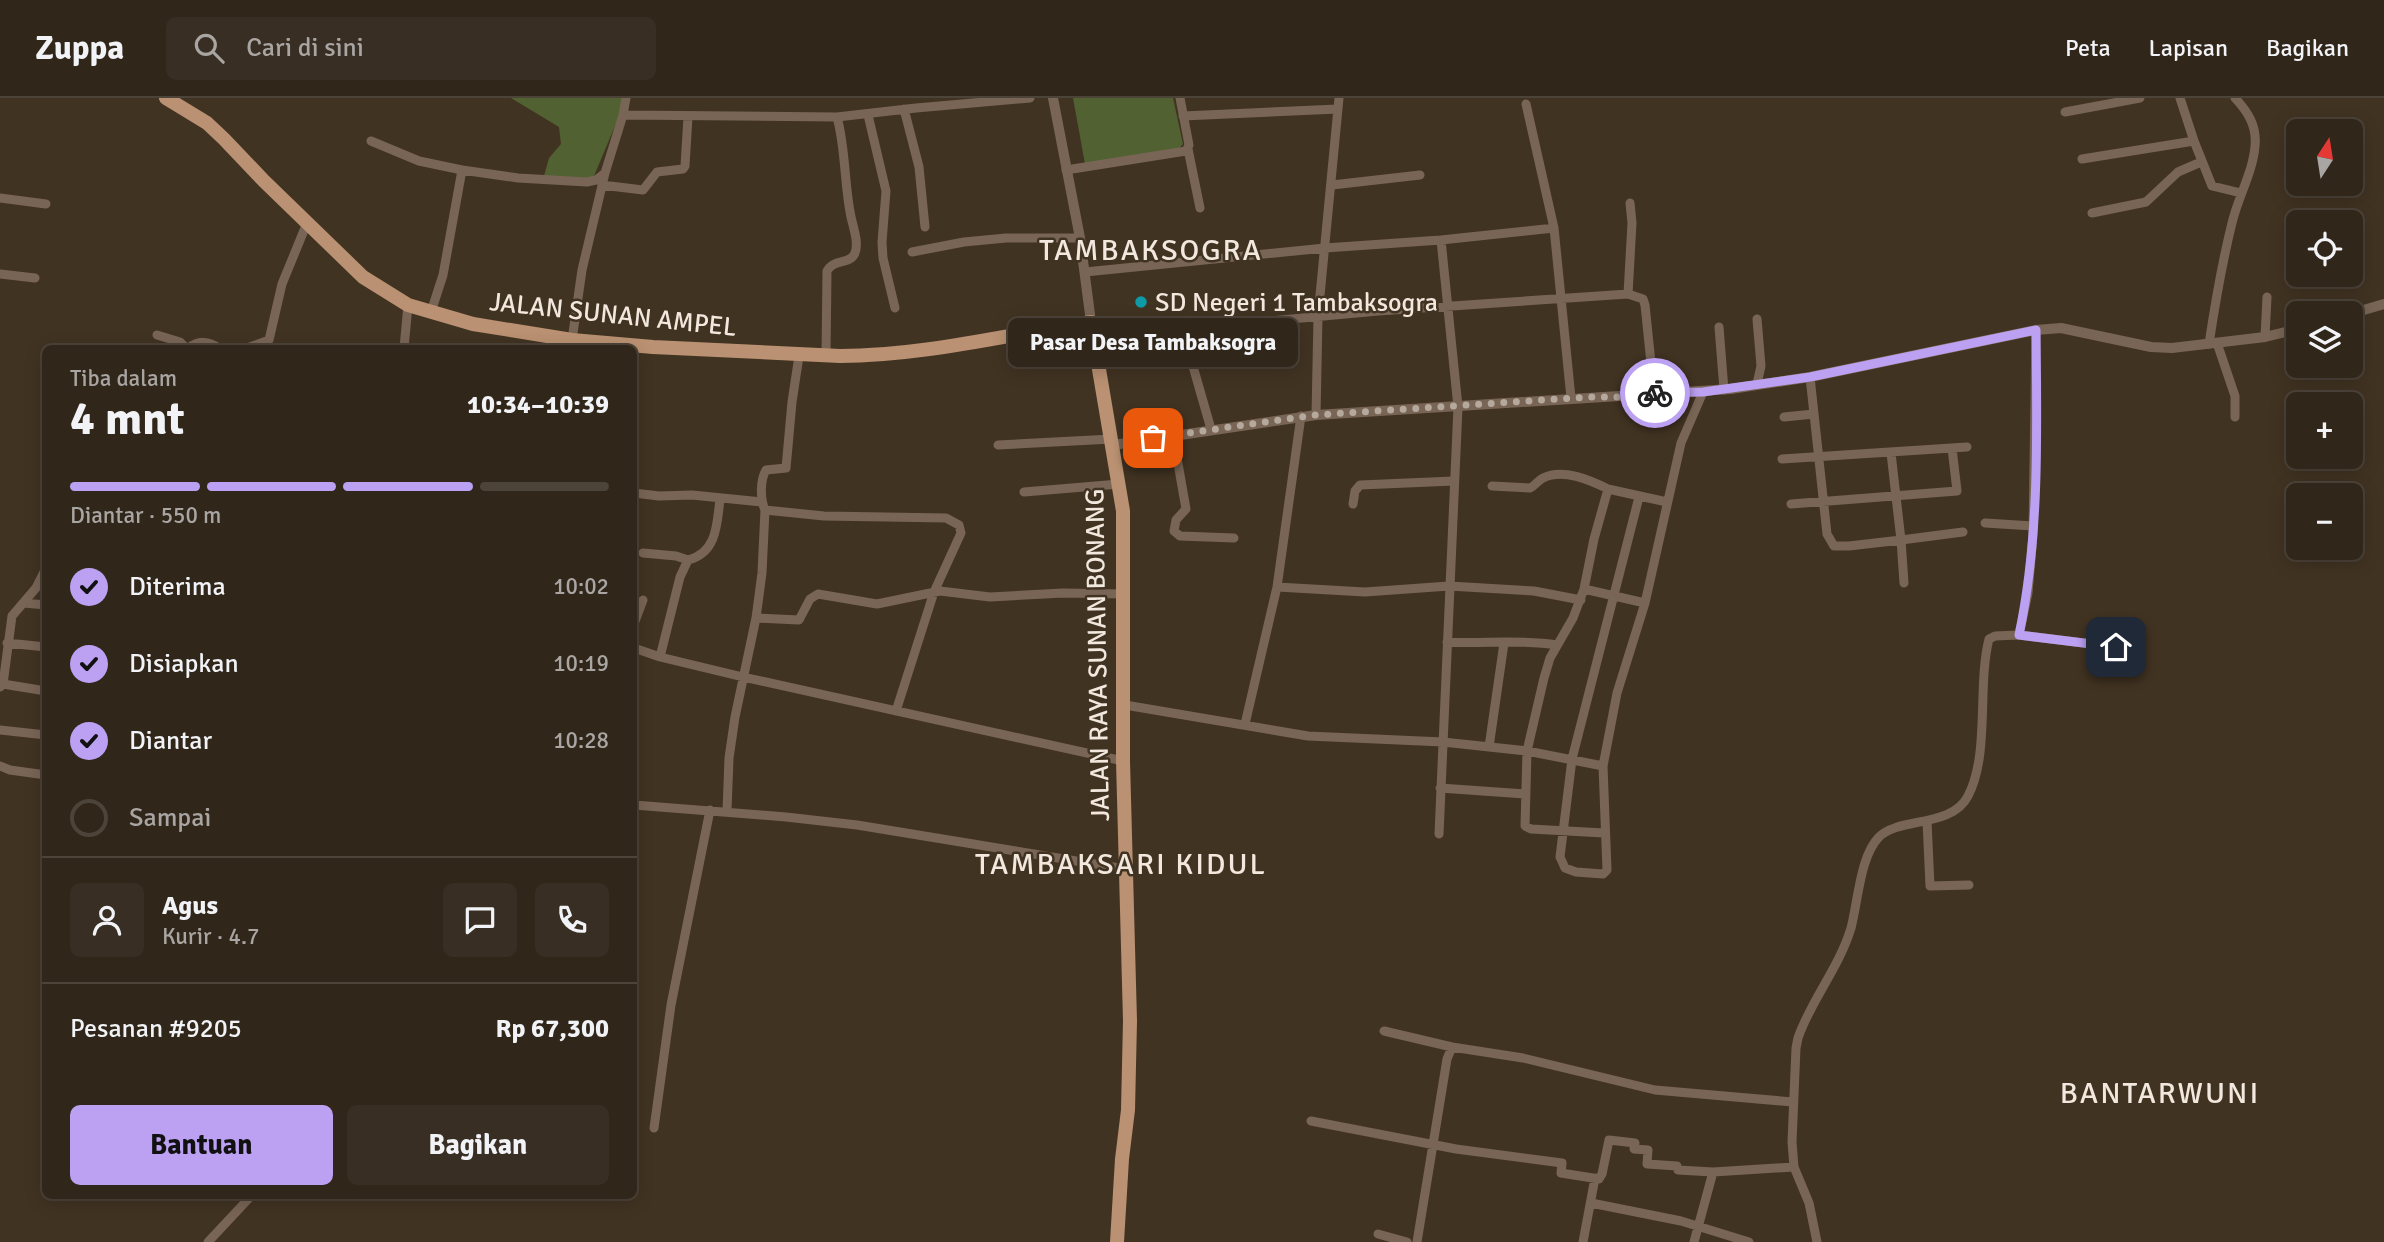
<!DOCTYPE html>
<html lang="id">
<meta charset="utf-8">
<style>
:root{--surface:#31261a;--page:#392e23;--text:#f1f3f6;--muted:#a8a5a2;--line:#4c4339;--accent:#bca0f2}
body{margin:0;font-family:Signika,sans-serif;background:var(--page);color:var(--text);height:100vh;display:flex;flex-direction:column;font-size:26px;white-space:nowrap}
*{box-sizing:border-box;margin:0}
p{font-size:23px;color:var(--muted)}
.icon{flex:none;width:38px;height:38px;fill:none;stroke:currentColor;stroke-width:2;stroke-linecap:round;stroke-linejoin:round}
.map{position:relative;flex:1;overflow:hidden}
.panel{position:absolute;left:42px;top:247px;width:595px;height:854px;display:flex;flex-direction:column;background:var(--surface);border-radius:10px;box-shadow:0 4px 18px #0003,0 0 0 2px var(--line)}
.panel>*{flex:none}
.needle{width:46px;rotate:12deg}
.tools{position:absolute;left:2286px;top:21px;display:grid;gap:14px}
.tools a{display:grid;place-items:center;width:77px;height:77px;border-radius:10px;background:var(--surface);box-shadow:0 4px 18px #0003,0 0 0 2px var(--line);font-size:35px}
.pin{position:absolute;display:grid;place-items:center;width:60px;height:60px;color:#fff;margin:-30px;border-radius:14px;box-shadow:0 4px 10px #0006}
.courier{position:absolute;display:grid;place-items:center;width:70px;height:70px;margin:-35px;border:5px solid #bca0f2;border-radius:50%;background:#fff;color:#222;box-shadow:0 2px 9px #0007}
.bubble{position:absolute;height:49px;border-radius:10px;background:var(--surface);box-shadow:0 4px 18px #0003,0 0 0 2px var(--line);font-size:23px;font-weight:700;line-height:49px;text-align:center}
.head em{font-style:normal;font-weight:700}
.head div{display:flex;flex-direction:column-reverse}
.head{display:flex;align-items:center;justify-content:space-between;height:119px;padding:0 28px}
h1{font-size:46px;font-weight:700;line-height:52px}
.bar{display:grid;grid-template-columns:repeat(4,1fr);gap:10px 7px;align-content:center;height:84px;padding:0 28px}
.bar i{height:9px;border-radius:5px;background:var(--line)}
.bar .on{background:var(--accent)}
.bar p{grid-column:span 4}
.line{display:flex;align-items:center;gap:18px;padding:0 28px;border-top:2px solid var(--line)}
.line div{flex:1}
.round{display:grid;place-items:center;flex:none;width:74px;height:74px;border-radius:10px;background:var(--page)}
ol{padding:0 28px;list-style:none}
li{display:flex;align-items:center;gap:21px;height:77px}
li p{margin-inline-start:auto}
li .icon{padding:7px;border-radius:50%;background:var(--accent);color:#111;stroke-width:4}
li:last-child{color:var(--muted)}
li i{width:38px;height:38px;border:4px solid var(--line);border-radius:50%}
.action{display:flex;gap:14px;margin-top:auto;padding:14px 28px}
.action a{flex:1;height:80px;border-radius:10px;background:var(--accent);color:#111;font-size:28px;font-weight:700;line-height:80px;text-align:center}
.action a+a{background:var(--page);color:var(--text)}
header{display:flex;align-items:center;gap:42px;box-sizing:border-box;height:98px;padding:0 35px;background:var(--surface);border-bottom:2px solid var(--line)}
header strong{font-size:33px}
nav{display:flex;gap:38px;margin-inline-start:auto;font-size:24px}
.search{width:490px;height:63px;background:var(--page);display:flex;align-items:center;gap:18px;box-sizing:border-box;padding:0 24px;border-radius:10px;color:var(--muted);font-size:26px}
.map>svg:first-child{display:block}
.green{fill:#516131}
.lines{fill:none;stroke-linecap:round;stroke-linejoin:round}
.minor{stroke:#796556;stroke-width:9}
.tertiary{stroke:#796556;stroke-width:10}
.primary{stroke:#ba9172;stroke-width:14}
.done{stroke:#b4a99c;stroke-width:7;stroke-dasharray:0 12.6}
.route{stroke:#bca0f2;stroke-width:9}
.culture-dot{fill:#0f9aa8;stroke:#413322;stroke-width:2.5}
.labels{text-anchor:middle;stroke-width:5;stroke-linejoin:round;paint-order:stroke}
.poi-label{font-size:26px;fill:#f2e8de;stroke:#413322;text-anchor:start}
.street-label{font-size:26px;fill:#f2e8de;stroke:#413322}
.quarter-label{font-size:30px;letter-spacing:2px;fill:#f2e8de;stroke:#413322}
</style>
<header>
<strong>Zuppa</strong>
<div class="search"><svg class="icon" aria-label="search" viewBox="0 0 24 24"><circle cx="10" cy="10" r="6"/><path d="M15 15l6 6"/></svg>Cari di sini</div>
<nav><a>Peta</a><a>Lapisan</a><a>Bagikan</a></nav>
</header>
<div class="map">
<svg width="2384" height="1144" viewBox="0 0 2384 1144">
<rect width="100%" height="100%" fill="#413322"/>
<!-- green -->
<path class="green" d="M511,0H622L620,16L594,78L587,81L544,78L549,60L561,46L559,29Z
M1073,0H1173L1183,46L1178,52L1085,66Z"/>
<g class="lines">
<!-- minor -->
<path class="minor" d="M2180,0L2194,43
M1526,6L1554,130L1571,300
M904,11L919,69L925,129
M2065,14L2140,0
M623,17L626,0
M868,17L886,93L882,144L883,160L895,210
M1183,18L1338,11
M371,43L419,63L462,72
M1188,51L1200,110
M2082,61L2194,43L2212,88L2241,95
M1066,72L1186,53L1189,47L1180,0
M602,87L643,92L657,74L683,71L685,68L688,19
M1332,87L1420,77
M0,100L46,106
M1630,105L1632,125L1628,196L1643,201L1645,207L1654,294
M2092,115L2146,104L2178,74L2201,64
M912,154L964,144L1006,140H1080
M1085,174L1325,150L1441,142L1554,130
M0,176L35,180
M431,214L443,177L462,72L518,80L587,84L596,82L605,75L623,17L837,19L916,10L1030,0
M1757,221L1761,268L1757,286
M1719,229L1724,292
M157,237L180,244L186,250
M2265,239L2267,199
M572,242L582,172L605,75
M2217,245L2235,298V319
M2209,246C2215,206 2222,165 2232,125C2238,99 2253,74 2255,48C2257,28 2248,14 2235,0
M189,250C198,242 209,243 219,250
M247,250L269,242L282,186L307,125
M404,250L408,207
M826,258L827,173C833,161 849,166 854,157C860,147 853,129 851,119C844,86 846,52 837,19
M1810,279L1827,436L1834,448H1849L1901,442L1891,355
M1316,317L1318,218L1339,0
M1784,319L1814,316
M1211,331L1186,244L1192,237L1238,226L1378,213L1628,196
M1173,337L1186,411L1176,422L1174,433L1180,438L1234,440
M998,347L1112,341
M1782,361L1967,349
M1492,388L1530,390C1535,388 1537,383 1543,380C1563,370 1590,382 1608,391
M1024,394L1119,386
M634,395L659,398L692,397L762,404
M1639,399L1572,661L1560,759L1565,770L1576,774L1603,776L1607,772L1603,668L1617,595L1645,505L1681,345L1703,294
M1353,406L1355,393L1360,387L1454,383
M1791,406L1957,393L1952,350
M765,412L824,418L946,420L959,427L961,435L934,494L896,613
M1985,425L2033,428
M643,455L676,458L688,462
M1904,485L1901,442L1963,434
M1277,489L1365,494L1449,488L1534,493L1581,502
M1584,491L1645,505
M24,505L46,507
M756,520L799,522L810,501L818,496L877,506L940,493L990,499L1063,495L1124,496
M634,526L643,502
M2019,537L2116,549
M1447,544C1483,546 1520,541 1557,547
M7,545L46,549
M634,550L660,559L743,579L1123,663
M660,559L680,479L688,462C717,455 717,426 720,401
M3,586L46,593
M0,589L3,586L12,518L36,490L46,470
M1125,607L1308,638L1443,644L1527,653L1603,668
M1245,626L1277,489L1301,318
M0,632L46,637
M1489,649L1504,545
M0,668L10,672L46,677
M1440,690L1525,696
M634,707L786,719L857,727L1125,771
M727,713L729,660L735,619L756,520L762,475L765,412C760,401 760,382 766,372L786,370L792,304L799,258
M1927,723L1930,788L1969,787
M1604,735L1531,731L1525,728L1527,653L1544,580L1550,560L1573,520L1584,491L1594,441L1608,391L1667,404
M1439,736L1458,309L1441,142
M1384,933L1452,949L1523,960L1655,992L1793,1004
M1311,1023L1456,1051L1562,1065L1561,1075L1599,1081L1602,1076L1609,1042L1635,1045L1634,1051L1648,1052L1647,1066L1677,1068L1678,1072L1713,1074L1794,1069
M654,1030L671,907L710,712
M1591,1105L1681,1123L1749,1144
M1378,1136L1407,1144
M208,1144L252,1097
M1417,1144L1447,961L1452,949
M1583,1144L1595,1080
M1694,1144L1713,1074
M1817,1144L1809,1105L1794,1069L1792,1044L1796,950L1798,940C1811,902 1839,870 1851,830C1858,804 1860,758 1879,739C1898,719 1952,730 1968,698C1990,656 1977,588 1989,541L1995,538L2019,537L2028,495L2033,437L2036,232"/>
<!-- tertiary -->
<path class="tertiary" d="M1053,0L1080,140L1091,224
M2350,216L2384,206
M1113,347L1316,317L1731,291L1810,279L2036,232L2061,230L2151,249L2172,250L2265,239L2298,231"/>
<!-- primary -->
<path class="primary" d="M166,0L207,25L224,41L264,83L363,179L408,207L473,226L572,242L653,249L840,258C924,258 1008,236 1091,224L1123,413V663L1130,923L1128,1012L1122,1061L1117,1144"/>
</g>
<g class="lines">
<!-- done -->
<path class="done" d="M1153,340L1315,317L1589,299H1635L1655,295"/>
<!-- route -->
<path class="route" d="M1655,295L1703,294L1810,279L2036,232C2037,333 2040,438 2019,537L2116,549"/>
</g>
<!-- markers -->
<circle class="culture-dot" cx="1141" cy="204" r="7"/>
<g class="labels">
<!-- poi labels -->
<g class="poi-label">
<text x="1155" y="213">SD Negeri 1 Tambaksogra</text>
</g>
<!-- street labels -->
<g class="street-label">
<text transform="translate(613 216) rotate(6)" y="9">JALAN SUNAN AMPEL</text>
<text transform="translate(1097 557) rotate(-91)" y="9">JALAN RAYA SUNAN BONANG</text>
</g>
<!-- quarter labels -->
<g class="quarter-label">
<text x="1151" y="162">TAMBAKSOGRA</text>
<text x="1121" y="776">TAMBAKSARI KIDUL</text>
<text x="2160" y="1005">BANTARWUNI</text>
</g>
</g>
</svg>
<div class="tools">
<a><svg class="needle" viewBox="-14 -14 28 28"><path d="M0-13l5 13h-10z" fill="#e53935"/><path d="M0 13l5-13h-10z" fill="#a8a5a2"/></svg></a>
<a><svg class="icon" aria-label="locate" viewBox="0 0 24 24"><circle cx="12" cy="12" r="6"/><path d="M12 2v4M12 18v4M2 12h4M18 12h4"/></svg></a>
<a><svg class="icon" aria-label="layers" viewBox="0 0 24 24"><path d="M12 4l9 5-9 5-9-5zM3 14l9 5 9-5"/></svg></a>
<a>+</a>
<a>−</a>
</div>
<div class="pin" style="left:1153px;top:340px;background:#ea580c"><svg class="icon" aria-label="bag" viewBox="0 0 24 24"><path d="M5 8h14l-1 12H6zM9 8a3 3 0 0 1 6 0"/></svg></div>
<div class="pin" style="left:2116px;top:549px;background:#1f2937"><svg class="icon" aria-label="home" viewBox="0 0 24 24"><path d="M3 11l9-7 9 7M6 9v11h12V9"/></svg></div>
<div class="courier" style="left:1655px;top:295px"><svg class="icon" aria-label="bike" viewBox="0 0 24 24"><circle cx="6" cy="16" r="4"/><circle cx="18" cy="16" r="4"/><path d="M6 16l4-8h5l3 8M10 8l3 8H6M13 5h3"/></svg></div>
<div class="bubble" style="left:1008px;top:220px;width:290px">Pasar Desa Tambaksogra</div>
<section class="panel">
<div class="head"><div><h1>4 mnt</h1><p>Tiba dalam</p></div><em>10:34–10:39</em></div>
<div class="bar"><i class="on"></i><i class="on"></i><i class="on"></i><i></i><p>Diantar · 550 m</p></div>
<ol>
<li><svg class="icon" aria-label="check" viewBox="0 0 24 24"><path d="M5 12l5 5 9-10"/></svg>Diterima<p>10:02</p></li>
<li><svg class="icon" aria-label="check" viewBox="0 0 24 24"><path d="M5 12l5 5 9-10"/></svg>Disiapkan<p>10:19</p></li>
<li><svg class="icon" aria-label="check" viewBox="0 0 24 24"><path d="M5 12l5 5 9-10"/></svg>Diantar<p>10:28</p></li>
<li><i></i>Sampai</li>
</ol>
<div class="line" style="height:126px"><a class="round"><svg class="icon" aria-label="person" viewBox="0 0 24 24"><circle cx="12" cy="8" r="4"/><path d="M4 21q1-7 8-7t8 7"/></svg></a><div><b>Agus</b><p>Kurir · 4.7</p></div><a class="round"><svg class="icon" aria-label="chat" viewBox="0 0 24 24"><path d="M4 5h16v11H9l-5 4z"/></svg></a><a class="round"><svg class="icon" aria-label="phone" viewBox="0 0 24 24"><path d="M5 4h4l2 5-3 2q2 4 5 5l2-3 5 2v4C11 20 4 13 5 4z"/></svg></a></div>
<div class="line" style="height:91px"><div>Pesanan #9205</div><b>Rp 67,300</b></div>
<div class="action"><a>Bantuan</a><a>Bagikan</a></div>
</section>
</div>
